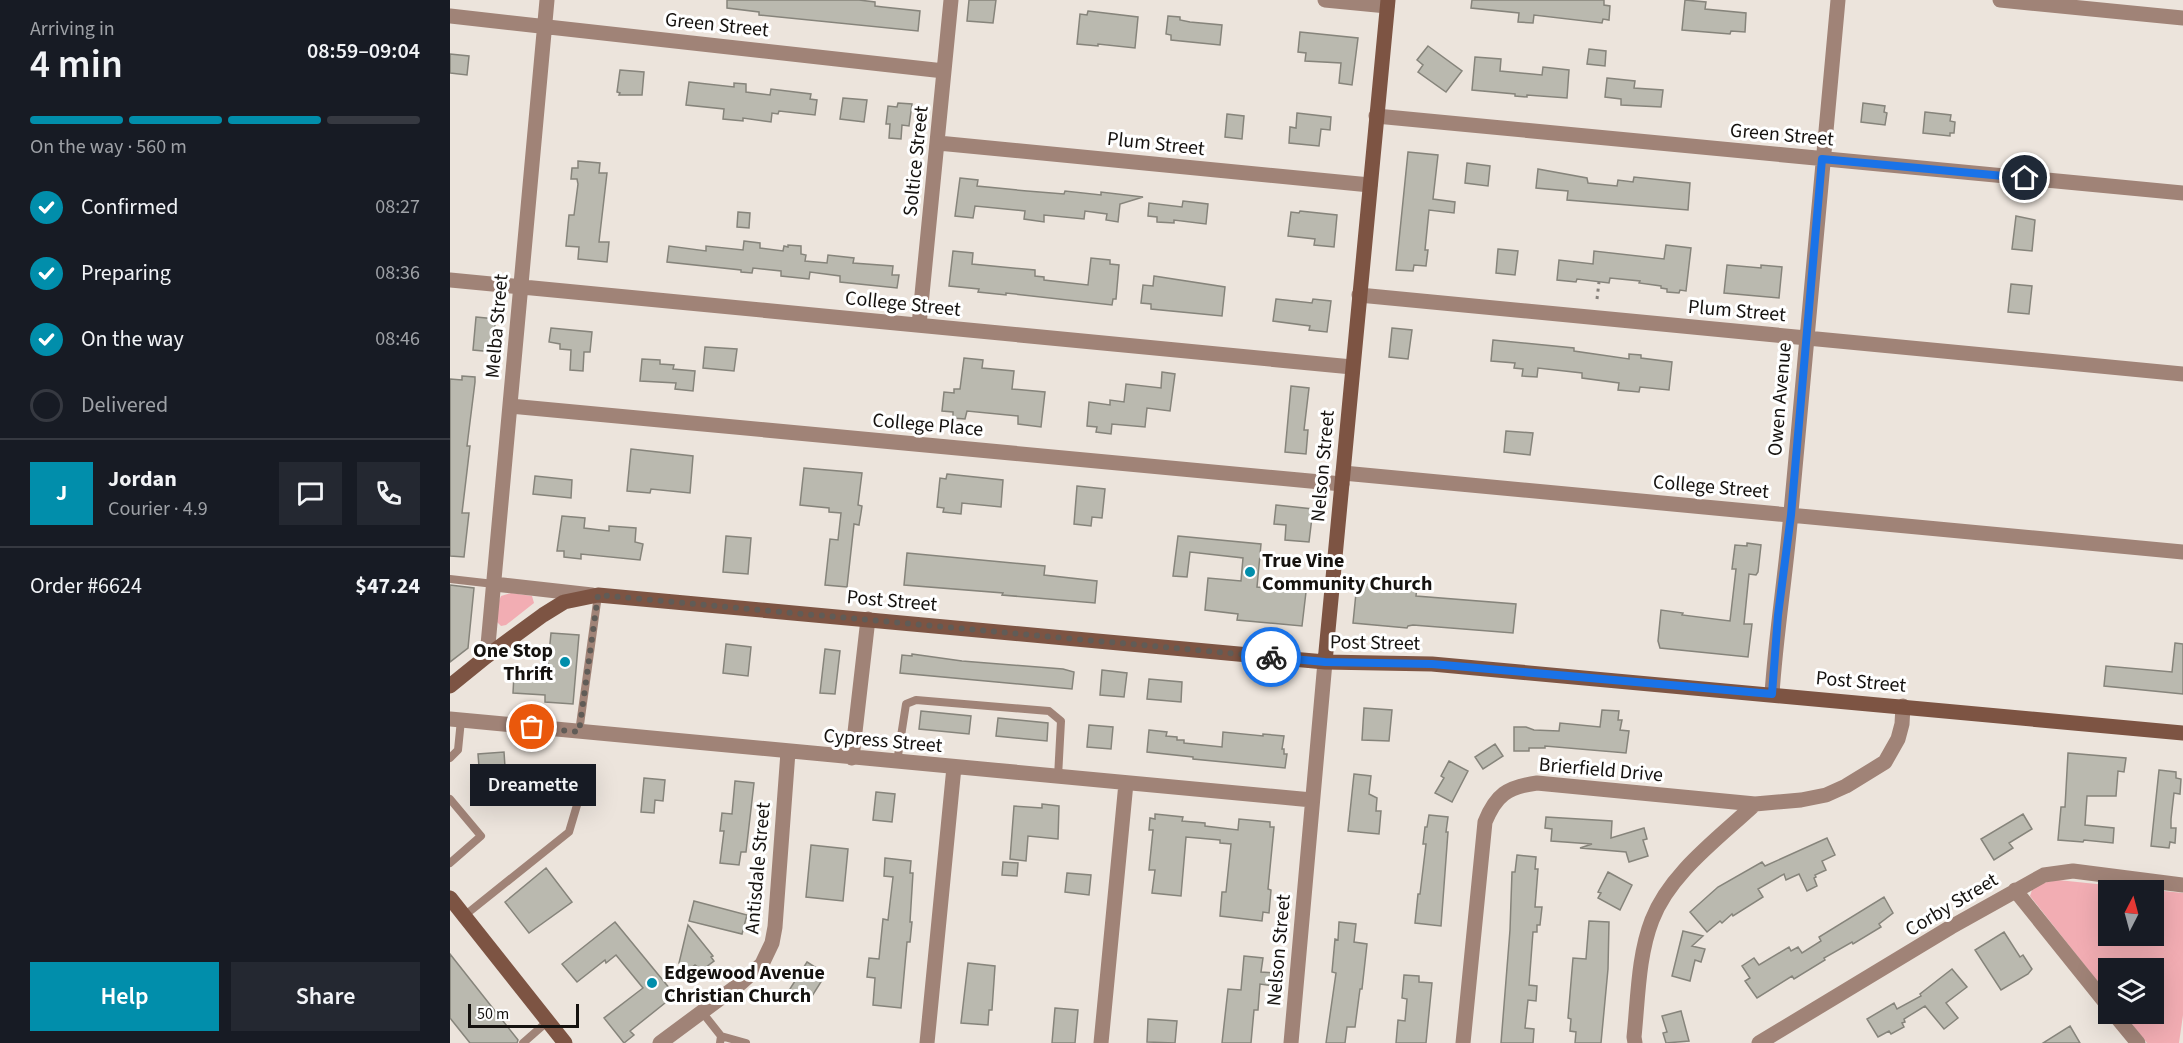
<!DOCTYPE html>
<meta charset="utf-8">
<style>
:root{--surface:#171b24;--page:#242831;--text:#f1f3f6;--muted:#9ea1a6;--line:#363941;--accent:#018eab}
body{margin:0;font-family:"Source Sans 3",sans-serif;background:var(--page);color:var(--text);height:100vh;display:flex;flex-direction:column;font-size:22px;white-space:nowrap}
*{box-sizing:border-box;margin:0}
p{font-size:20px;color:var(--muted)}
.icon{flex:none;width:33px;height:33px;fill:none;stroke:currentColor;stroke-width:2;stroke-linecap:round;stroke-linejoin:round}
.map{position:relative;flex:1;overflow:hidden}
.details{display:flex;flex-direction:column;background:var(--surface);width:450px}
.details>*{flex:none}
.needle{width:39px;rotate:6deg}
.controls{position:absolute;left:1648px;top:880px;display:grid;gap:12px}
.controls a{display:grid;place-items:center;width:66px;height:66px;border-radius:0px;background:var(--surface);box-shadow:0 6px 24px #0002;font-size:30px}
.scale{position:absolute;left:18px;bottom:15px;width:111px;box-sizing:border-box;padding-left:6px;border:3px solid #15120f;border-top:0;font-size:16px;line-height:21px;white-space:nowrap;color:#15120f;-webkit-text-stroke:4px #fff;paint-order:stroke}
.pin{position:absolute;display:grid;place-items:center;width:51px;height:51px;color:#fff;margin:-26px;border:3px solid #fff;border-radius:50%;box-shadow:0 2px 6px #0007}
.courier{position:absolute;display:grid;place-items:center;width:60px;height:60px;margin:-30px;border:4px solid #1a73e8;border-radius:50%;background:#fff;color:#222;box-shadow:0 2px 8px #0007}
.bubble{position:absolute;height:42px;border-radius:0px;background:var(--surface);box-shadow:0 6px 24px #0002;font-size:20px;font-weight:600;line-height:42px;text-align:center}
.overview em{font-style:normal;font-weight:600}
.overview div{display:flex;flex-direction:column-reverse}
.overview{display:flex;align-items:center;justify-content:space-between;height:102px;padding:0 30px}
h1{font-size:39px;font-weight:600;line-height:45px}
.bar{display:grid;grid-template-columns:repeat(4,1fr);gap:9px 6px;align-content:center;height:72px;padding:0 30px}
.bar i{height:8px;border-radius:4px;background:var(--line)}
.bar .selected{background:var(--accent)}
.bar p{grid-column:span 4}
.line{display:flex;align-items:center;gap:15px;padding:0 30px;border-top:2px solid var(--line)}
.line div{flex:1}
.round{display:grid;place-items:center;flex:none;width:63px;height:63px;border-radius:0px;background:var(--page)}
ol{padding:0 30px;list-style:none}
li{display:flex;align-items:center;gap:18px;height:66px}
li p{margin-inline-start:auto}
li .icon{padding:6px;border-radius:50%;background:var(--accent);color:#fff;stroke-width:4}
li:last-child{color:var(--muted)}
li i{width:33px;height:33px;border:3px solid var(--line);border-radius:50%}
.primary-button{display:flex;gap:12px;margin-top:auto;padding:12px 30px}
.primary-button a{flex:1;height:69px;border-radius:0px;background:var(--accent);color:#fff;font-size:24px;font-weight:600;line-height:69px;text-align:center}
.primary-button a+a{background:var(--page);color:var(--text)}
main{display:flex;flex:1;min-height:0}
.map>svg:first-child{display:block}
.green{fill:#f2adb3;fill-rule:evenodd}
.building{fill:#bab9af;stroke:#86847b;stroke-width:1.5}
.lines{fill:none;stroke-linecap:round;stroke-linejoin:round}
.path{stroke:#87827c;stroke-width:3;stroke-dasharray:3 4.5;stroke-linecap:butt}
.lane{stroke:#a08377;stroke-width:8}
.street{stroke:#a08377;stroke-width:15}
.secondary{stroke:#7d5443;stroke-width:15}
.done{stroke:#605c57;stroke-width:6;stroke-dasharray:0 10.8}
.route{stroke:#1a73e8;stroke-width:8}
.poi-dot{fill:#018eab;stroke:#fff;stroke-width:2}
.labels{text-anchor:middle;stroke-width:6;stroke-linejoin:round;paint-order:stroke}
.street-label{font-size:20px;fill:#15120f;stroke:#fff}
.poi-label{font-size:20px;font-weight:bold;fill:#15120f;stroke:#fff;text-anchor:start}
</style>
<main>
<section class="details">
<div class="overview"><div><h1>4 min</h1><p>Arriving in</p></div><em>08:59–09:04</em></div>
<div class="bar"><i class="selected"></i><i class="selected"></i><i class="selected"></i><i></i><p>On the way · 560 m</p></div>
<ol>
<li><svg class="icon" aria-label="check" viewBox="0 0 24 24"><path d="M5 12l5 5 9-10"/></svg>Confirmed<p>08:27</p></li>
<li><svg class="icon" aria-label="check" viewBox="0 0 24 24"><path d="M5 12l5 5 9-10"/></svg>Preparing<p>08:36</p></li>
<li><svg class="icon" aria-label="check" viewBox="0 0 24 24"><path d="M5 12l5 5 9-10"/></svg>On the way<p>08:46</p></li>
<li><i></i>Delivered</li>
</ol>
<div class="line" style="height:108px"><b class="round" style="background:var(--accent);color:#fff">J</b><div><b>Jordan</b><p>Courier · 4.9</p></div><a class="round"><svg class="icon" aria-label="chat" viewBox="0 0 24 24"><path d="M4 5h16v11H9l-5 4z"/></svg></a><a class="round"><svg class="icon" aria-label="phone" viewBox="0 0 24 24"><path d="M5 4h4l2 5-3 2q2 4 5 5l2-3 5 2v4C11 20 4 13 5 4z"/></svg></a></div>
<div class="line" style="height:78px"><div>Order #6624</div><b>$47.24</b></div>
<div class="primary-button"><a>Help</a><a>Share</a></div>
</section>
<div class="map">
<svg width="1733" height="1043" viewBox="0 0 1733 1043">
<rect width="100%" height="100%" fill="#ece4dc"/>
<!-- green -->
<path class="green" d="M61,593L82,596L84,603L56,625L51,626L47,622L48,603L51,596Z
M1608,880L1733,893V1015L1729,1043H1697L1674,1014H1704V969H1659V996L1580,896L1583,887L1592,883ZM1659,891H1704V936H1659Z"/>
<!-- building -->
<path class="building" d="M277,0H409L425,2V6L433,7L470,11L468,31L309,15V12L277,8Z
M519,0H546L543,23L517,21Z
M1022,0H1154V5L1160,6L1159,20L1153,19L1152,23L1084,15L1083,23L1068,22L1069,13L1021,8Z
M1235,0L1256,2L1255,9L1296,13L1295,32L1281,31L1280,34L1232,30Z
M638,11L688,17L685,48L648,44V46L627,44L630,14L637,15Z
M718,16L730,17V20L740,22L772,25L770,45L721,40V35L716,34Z
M850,32L908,38L902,85L889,83L891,63L855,61L856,53L848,52Z
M978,46L1012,71L996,92L968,72L973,65L967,60Z
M1139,49L1156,51L1155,66L1137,64Z
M0,54L19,56L17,75L0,73Z
M1025,57L1051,59L1050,71L1092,75L1093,67L1119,70L1117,98L1077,95V97L1065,96V94L1022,90Z
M170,70L194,72L192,95H169L170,93L167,92Z
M1157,78L1185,81L1184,88L1213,90L1211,107L1171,105V99L1155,97Z
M239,82L284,87V83L296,84V92L320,95L321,89L361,94L360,99L367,100L365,115L329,111L328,114L322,113L321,122L293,118V121L273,119L274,109L236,105Z
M393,98L417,100L414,122L390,119Z
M448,103L462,104L459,126L452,125L451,139L439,138L440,124H436L438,106L447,107Z
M1413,103L1435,106L1434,112L1437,113L1435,125L1411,122Z
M1475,112L1501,115L1500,121L1505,122L1504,133H1500V136L1473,133Z
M847,113L881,117L880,130L871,129L869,146L839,143L840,127L846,128Z
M777,114L794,116L792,139L775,137Z
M958,152L988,155L983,199L1005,202L1004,213L979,210L975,250H978L976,266L964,265L963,271L946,270Z
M128,161L150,163L149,173H157L149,242H159L157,262L128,259L129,247L116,246L119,215H124L128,184L127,179H121L122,168H128Z
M1017,163L1040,166L1038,186L1015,183Z
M1088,169L1137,178L1138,183L1167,186L1168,180L1183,182L1184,177L1240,183L1238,210L1117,200L1118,191L1086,188Z
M510,178L528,180L527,186L577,191L614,194L615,191L651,195V192L693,197L670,204L668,222L656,220L657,214L635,211L634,219L594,215V222L574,219L575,211L525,206L523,218L505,216Z
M733,201L758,204L756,224L724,220V223L707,222V217L698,216L699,203L732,207Z
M850,211L887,215L884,247L864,245L865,239L838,236L841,212L849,213Z
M288,212L300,213L299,228L287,227Z
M1566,216L1585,220L1582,251L1562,249Z
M294,241L310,243V248L333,251L334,246L338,247V245L351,246V254L356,255L355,261L377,263L378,255L404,258L403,263L443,266L442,275H449L447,288L390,282V276L360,272L359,279L331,276V271L303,268L302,273L291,272V270L217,262L219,246L256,251V246L293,250Z
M1216,245L1241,248L1236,291L1230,290L1229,293L1217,292V289L1211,288V286L1189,283L1190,281L1160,278L1159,283L1127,279L1126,282L1107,280L1109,260L1143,264L1144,251L1214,259Z
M1048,249L1068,251L1065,275L1046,273Z
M503,251L523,253L522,264L585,270V276L594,277V280L638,285L641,258L660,260V264L669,265L666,299H663L662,305L556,293V295L528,292L529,289L499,286Z
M1277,265L1311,268V265L1332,267L1329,298L1274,293Z
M704,276L775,287L772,316L701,309V304L691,303L693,285L703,286Z
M1561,284L1582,286L1579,314L1558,312Z
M826,299L862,303L863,299L881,301L877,332L859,330L860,326L823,321Z
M26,317L46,319L44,330H46L43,352L23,350Z
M101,328L142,332L140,352H134L133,371L120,370L121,350L110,349V344L99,342Z
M942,328L962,330L958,359L939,357Z
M1043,340L1124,348V351L1179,359V354L1191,355V358L1222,362L1219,390L1190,387L1189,392L1168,390L1169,383L1132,378V373L1088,368L1087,377L1072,376L1073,369L1064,368L1065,363L1041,361Z
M255,347L287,349L284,371L253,368Z
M514,358L533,360L532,368L564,371L562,389L595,392L591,427L568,424V416L517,411L515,419L503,418V412L492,411L494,392L504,393V389H510Z
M192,359L210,360V364L224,365L223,369L245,371L243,391L225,389L226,383L190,381Z
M712,372L725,374L720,411L697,408L695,427L662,424L661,434L646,432L647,427L637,426L639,402L660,405V400L674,402L676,384L711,388Z
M12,376L25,377V382L17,446H20L12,513H19L14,557L0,556V379L12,380Z
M841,386L859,388L854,430H858L856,454L835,452Z
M1056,431L1083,433L1080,455L1054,452Z
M181,449L243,456L240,493L201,489L200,493L177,491Z
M354,468L412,473L408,505L412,506L411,513L409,525L404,524L397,587L375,585L380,539L388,540L391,513L379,512V508L350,505Z
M497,474L553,480L551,507L512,503L511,514L493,512L494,508L487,507L490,478L496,479Z
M85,476L122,480L121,498L83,494Z
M627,486L655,489L652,518L642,517L641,526L624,524Z
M826,505L863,509L859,542L835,540L836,525L824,524Z
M112,516L135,518L134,528L159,531V526L186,528L185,542L193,544L190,560L131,554V559L114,557V551H107Z
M276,536L301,538L298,574L273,572Z
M728,536L811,544L807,587L856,592L852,626L787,620L788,614L755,610L758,578L791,581L793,558L740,552L737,577L723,576Z
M1297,543L1311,545L1308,572L1306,575L1299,574L1294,624H1302L1298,657L1210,648L1208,641L1211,610L1233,613L1232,615L1280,621L1286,569H1282L1285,545L1297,546Z
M457,553L595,566L594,575L647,581L645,603L552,595L553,593L454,585Z
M907,583L945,587V585L967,587L966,596L1066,604L1063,633L963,625L958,626L957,628L903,623Z
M0,585L24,588L18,648L0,662Z
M101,633L129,635L123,704L95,702V695L63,693L64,674L97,675Z
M1725,643L1733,644V694L1654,686L1656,666L1722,672Z
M276,644L301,647L298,676L273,673Z
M375,649L390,651L385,694L370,693Z
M462,654L512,661L613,669L624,672L622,689L450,673L452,655L462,656Z
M652,670L677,673L674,697L650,695Z
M699,679L732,682L731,702L697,699Z
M914,708L942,710L939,741L912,740Z
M1152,710L1169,711L1168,720H1172L1170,730L1179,731L1176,753L1095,746V748H1079V751H1064V727H1076L1084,730L1109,731L1110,723L1150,727Z
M471,711L521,716L519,734L469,729Z
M548,718L598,723L597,741L546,736Z
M639,725L663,727L661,749L637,747Z
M699,730L717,732L716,736L727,737V740H734V743L772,747L773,732L813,736V734L834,736L832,749H834V754H837L835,768L743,759V757L697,752Z
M1045,744L1053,756L1033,769L1025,757Z
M54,752L56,782H62L64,802L32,805L28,754Z
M1618,753L1676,758L1674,772L1668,771L1666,796H1637L1635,825L1664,828L1663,843L1634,840L1633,842L1608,840L1611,807H1615Z
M999,761L1018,771L1002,802L985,793L994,778L991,776Z
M1709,770L1726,772V778L1731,779L1730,794L1724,793L1721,819V828H1726L1725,843L1720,842L1719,848L1701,846Z
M904,774L921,776L919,794L927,798L926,811H931L929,834L898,831Z
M194,778L215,780L213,801L205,800L204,813L191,812Z
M285,781L304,783L296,852H291L289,865L270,863L274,831H270L272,813L282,814Z
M426,792L445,794L442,822L423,820Z
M592,804L609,806L608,839L578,836L576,861L560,859L564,806L592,808Z
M705,814L733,817L732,821L755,823V826L788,830L789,819L820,822V827H824L818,889L821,890L819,913L813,912L812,921L770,916L772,892H776L781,844L770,843V840L736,837L731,896L702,893L705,870H699L703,830H699L700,818L705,819Z
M1573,814L1582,829L1559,843L1563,848L1544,860L1531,839Z
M979,815L998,817L996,832H998L991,926L965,923L968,894H970L976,844H973L975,827H977Z
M1096,817L1162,821L1161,838L1194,828L1197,839L1193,840L1198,856L1179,862L1176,852L1130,848L1142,844L1101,841L1102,829L1095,828Z
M1377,838L1385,855L1372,861L1376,870L1365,875L1366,877L1364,878L1367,886L1357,891L1349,874L1336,880L1334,874L1308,889L1313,897L1283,916L1282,914L1272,923L1270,921L1257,932L1240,912L1268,887L1312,862L1315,866Z
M361,845L398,849L393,901L356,897Z
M1067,855L1086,857L1085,869H1088L1085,907H1092L1090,925H1087V932H1083L1079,985L1087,986L1086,1001L1078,1000L1075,1028L1084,1029L1083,1043H1051L1060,930L1062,872H1065Z
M435,858L461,861L460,873H463L460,922H462L460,942H457L451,1008L423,1005L425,978L417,977L419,958L429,959L433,919L438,920L443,877L434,876Z
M553,862L568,863L567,876L552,875Z
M96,868L122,902L79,933L55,902Z
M1158,872L1182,885L1170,910L1148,898L1151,893L1148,892Z
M617,873L641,875L639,895L615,892Z
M1434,897L1443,913L1429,924L1431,927L1403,944L1402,942L1374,958L1375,960L1344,979L1342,976L1307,998L1295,981L1300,978L1292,966L1304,958L1309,965L1339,947L1341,951L1348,947L1352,953L1371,941L1369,937Z
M244,901L297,915L292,934L239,921Z
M1139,921L1159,922L1158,969L1151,1043H1125L1126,1032L1120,1031L1121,1019L1118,1018L1123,958L1136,959Z
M165,922L225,995L180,1031L184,1035L174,1043L154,1018L193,988L166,955L156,963L155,960L127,982L112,964Z
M889,922L906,924L904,942L917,944L912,989H910L905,1027H897L895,1043H876L886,973L882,972L885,939L888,940Z
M238,925L263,956L261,957L264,961L252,970L245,965L236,972L229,963Z
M1233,931L1253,936L1242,946L1255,949L1251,962L1245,960L1240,981L1222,976Z
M1554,932L1570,957L1573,955L1582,969L1578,974L1551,990L1525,950Z
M0,954L68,1040L67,1043H20L0,1018Z
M794,956L813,958L811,972L824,973L823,986L810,984L808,1010H804L801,1043H772L778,989L791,990Z
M357,962L376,974L357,1004L338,992Z
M518,963L545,966L542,1010H539L538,1025L511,1023Z
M1502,969L1517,987L1496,1003L1508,1018L1494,1029L1475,1006L1454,1019L1455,1022L1452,1023L1454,1027L1441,1034L1439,1031L1428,1037L1417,1019L1444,1003L1447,1009L1471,996L1470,994Z
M954,975L969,976V982L982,983L976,1043H946L948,1020L955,1021L957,999L952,998Z
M605,1008L628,1010L625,1043H602Z
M1231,1011L1239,1041L1216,1043L1213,1033L1217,1032L1212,1016Z
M698,1019L727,1021L725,1043L697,1042Z
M1620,1026L1630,1043H1593Z"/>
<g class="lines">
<!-- path -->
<path class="path" d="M1147,299L1149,282"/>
<!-- lane -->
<path class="lane" d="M0,579L44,584
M129,732L148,595
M0,758L8,750L11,720
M447,762L456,704L466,700L599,711L611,721L608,777
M0,799L31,836L0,863
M14,916L119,832L130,795
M252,1012L271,1036L270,1043
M271,1036L296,1043
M73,1043L98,1021"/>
<!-- street -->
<path class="street" d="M875,0L937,6
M1550,0L1733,18
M0,16L494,71
M926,116L1733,193
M488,143L920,185
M0,280L902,367
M909,295L1733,374
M469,325L501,0
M60,406L892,484
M893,473L1733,552
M44,584L142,595
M37,656L97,0
M1322,694C1326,633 1336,573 1341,512C1356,342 1371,171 1388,0
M0,719L862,800
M402,758L418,619
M1565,890L1659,1007
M1664,1014L1688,1043
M210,1043L291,983L312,964L322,943L325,927L338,752
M477,1043L504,767
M651,1043L676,783
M841,1043L875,662
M1013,1043L1035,822C1046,795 1057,787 1087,783L1305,804L1351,800L1376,795L1396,786L1435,762L1448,739L1452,724L1453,706
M1185,1043L1184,1037C1188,999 1188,956 1202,920C1220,873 1269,838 1305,804
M1309,1043L1501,927L1594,875L1623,871L1733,885"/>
<!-- secondary -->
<path class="secondary" d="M875,662L938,0
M0,686L37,656L93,615L114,602L148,595L875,662L982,664L1733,733
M0,898L115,1043"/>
</g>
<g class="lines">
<!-- done -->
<path class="done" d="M82,727L129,732L148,595L821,657"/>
<!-- route -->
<path class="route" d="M821,657L875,662L982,664L1322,694L1328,615L1341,515L1372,159L1575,178"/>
</g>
<!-- markers -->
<g class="poi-dot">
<circle cx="800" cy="572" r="6"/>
<circle cx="115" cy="662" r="6"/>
<circle cx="202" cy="983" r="6"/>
</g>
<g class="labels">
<!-- street labels -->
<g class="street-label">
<text transform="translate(267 24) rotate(6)" y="7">Green Street</text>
<text transform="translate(1332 134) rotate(5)" y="7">Green Street</text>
<text transform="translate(706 143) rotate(6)" y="7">Plum Street</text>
<text transform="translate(465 161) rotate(-84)" y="7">Soltice Street</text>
<text transform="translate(453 303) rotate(6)" y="7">College Street</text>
<text transform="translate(1287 310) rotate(5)" y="7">Plum Street</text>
<text transform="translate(46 326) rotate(-85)" y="7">Melba Street</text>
<text transform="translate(1329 399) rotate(-85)" y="7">Owen Avenue</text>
<text transform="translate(478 424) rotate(5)" y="7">College Place</text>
<text transform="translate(872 466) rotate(-85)" y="7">Nelson Street</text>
<text transform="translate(1261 486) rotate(5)" y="7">College Street</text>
<text transform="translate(442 600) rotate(5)" y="7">Post Street</text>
<text transform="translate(925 642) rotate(1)" y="7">Post Street</text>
<text transform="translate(1411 681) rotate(5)" y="7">Post Street</text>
<text transform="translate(433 740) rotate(5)" y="7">Cypress Street</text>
<text transform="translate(1151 769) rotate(5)" y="7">Brierfield Drive</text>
<text transform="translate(307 868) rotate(-85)" y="7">Antisdale Street</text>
<text transform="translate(1501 904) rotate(-31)" y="7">Corby Street</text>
<text transform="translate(828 950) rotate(-85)" y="7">Nelson Street</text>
</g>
<!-- poi labels -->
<g class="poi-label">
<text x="812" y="567">True Vine<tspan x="812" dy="23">Community Church</tspan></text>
<text x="103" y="657" text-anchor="end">One Stop<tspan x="103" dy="23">Thrift</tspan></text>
<text x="214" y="979">Edgewood Avenue<tspan x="214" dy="23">Christian Church</tspan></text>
</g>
</g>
</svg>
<div class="controls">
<a><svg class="needle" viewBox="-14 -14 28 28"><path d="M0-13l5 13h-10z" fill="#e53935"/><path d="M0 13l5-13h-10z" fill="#9ea1a6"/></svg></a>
<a><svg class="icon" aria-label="layers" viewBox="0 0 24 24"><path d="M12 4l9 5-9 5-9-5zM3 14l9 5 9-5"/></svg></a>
</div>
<div class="scale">50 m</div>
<div class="pin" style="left:82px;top:727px;background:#ea580c"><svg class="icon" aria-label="bag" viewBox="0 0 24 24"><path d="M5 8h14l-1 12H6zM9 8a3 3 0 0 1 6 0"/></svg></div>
<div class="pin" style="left:1575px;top:178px;background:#1f2937"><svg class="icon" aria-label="home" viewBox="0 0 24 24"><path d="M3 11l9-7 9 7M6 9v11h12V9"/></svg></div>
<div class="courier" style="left:821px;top:657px"><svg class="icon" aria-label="bike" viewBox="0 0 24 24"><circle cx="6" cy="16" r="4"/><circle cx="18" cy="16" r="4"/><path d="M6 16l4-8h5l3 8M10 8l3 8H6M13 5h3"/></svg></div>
<div class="bubble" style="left:20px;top:764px;width:126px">Dreamette</div>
</div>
</main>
